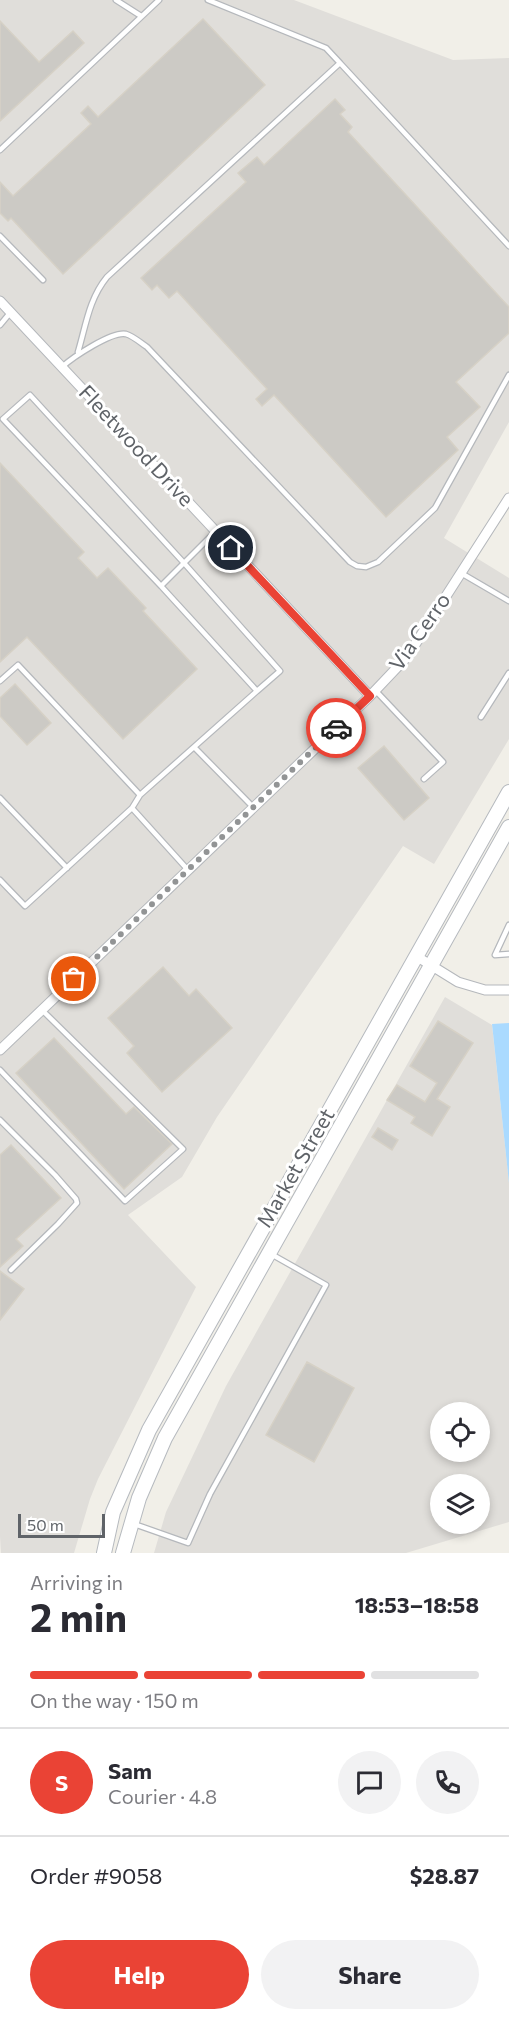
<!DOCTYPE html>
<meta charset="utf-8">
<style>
:root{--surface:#fff;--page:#f2f2f3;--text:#2b2b33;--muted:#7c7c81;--line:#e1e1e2;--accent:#ea4335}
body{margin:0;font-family:Commissioner,sans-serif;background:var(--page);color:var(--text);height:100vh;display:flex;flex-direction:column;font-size:22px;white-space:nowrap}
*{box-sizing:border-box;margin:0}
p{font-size:20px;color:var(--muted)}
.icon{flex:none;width:33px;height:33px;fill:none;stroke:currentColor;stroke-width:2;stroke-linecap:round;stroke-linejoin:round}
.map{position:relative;height:1553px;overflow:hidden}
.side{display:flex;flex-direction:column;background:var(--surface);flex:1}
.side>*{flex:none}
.tools{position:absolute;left:430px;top:1402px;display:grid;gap:12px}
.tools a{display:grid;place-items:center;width:60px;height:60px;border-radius:50%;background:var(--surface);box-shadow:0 3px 9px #0003;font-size:30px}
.scale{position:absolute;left:18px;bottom:15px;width:87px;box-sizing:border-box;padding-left:6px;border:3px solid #5f6368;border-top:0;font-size:16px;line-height:21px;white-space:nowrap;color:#5f6368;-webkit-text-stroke:4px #fff;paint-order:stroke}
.pin{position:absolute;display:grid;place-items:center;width:51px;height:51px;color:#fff;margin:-26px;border:3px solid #fff;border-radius:50%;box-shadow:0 2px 6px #0007}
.courier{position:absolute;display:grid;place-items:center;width:60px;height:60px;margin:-30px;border:4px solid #ea4335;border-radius:50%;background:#fff;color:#222;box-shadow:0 2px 8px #0007}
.head em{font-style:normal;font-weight:700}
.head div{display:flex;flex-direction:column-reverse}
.head{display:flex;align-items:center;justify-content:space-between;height:102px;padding:0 30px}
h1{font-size:39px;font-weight:700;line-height:45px}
.bar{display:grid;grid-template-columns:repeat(4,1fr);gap:9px 6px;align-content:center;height:72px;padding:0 30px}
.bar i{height:8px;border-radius:4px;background:var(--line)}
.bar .active{background:var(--accent)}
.bar p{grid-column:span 4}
.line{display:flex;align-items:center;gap:15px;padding:0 30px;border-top:2px solid var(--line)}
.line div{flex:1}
.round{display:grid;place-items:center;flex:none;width:63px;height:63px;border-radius:32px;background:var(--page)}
.button{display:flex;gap:12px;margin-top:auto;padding:12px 30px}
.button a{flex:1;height:69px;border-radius:36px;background:var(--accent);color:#fff;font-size:24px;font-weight:700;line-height:69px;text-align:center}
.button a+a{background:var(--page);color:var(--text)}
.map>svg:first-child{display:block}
.industrial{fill:#e0deda;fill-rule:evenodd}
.water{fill:#aadaff}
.building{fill:#cccac5;stroke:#d6d1c6;stroke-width:1.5}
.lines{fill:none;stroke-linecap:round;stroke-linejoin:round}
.lane-casing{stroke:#b5b8bc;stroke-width:7}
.street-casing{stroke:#b5b8bc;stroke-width:11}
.secondary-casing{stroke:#b6babf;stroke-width:16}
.lane{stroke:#fff;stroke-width:4.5}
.street{stroke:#fff;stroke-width:9}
.secondary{stroke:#fff;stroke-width:14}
.done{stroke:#929495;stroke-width:6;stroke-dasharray:0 10.8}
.route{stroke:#ea4335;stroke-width:8}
.labels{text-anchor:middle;stroke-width:6;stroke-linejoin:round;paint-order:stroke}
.street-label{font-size:21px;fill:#5f6368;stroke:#fff}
</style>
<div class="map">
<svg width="509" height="1553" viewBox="0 0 509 1553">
<rect width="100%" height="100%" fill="#f1efe8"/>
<!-- industrial -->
<path class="industrial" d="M0,0H294L453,60L509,58V422L444,538L509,578V739L434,864L403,846L217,1117L182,1177L128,1215L196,1287L98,1479L90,1499L74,1553H1L0,1536Z
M445,997L492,1025L509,1183V1522L406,1553H154L166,1512L226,1386ZM441,1413H480V1452H441ZM441,1485H480V1524H441Z"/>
<!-- water -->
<path class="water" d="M509,1023V1183L492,1024Z"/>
<!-- building -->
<path class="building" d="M203,19L265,85L63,274L11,218L8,221L0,213V182L13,196L91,124L81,113L88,106L98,117Z
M0,21L39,62L73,31L84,43L0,121Z
M335,99L345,110L340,114L352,127L348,132L509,307V333L456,382L480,407L447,437L458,450L386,517L274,395L262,406L256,399L267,389L177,291L169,298L157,285L152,290L141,278L246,182L238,173L257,157L264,165Z
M0,463L84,552L78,558L97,578L108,568L146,608L143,611L197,669L123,739L27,637L0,662Z
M15,684L51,723L27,745L0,716V698Z
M384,746L429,798L404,820L358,768Z
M163,967L189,996L196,989L232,1028L162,1092L127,1053L134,1046L108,1018Z
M438,1021L473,1043L437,1099L450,1107L432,1136L411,1123L415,1117L387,1100L397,1085L425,1102L437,1083L410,1066Z
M54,1038L126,1114L134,1107L172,1144L124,1189L16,1073Z
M378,1128L398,1140L392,1150L372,1137Z
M11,1145L61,1198L16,1239L23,1246L0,1267V1155Z
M0,1271L24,1289L0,1320Z
M307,1362L354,1388L314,1462L266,1435Z"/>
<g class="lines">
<defs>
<path id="lane" d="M116,0L141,16
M208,0L326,48L340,63
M0,150L159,0
M0,236L43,280
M0,325L10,313
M78,352C86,325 89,299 107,277L340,63L509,246
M62,367C73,357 112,331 126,334C133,336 141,343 147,347L350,562L357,566L366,567L378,562L435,508L509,375
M461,573L509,601
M161,586L3,419L30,395L184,563L280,671L257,691L161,586L216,531
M0,681L18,665L140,795
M375,690L443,762L424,779
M481,717L509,673
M194,747L253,807
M0,798L67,868
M188,870L132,808L140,795L257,691
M0,880L25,906L132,808
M509,925L495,955L509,954
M0,1070L125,1201L183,1149L43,1011
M0,1120L55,1175L76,1199L77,1203L58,1224L11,1270
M134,1524L188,1543L210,1494L326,1285L271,1254"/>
<path id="street" d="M0,301L370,696
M416,956L458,982L485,990H509
M0,1050L370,696L407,657L509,498"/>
<path id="secondary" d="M104,1553L113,1512L149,1430L509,792
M123,1553L139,1498L165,1438L509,827"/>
</defs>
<!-- lane casing -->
<use href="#lane" class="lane-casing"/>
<!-- street casing -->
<use href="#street" class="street-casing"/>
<!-- secondary casing -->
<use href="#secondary" class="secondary-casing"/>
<!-- lane -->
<use href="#lane" class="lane"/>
<!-- street -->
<use href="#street" class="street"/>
<!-- secondary -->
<use href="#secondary" class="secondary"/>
</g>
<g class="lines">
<!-- done -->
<path class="done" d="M74,979L336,728"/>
<!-- route -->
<path class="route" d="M231,548L370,696L336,728"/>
</g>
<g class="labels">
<!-- street labels -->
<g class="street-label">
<text transform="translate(136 446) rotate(47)" y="7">Fleetwood Drive</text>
<text transform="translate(420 632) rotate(-55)" y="7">Via Cerro</text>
<text transform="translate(296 1168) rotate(-60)" y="7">Market Street</text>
</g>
</g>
</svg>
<div class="tools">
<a><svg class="icon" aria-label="locate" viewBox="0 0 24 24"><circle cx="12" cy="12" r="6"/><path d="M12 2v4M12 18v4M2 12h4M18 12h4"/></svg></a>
<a><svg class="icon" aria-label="layers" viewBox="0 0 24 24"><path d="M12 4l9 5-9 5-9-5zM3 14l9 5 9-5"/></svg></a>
</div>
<div class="scale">50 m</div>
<div class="pin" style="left:74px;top:979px;background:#ea580c"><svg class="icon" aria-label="bag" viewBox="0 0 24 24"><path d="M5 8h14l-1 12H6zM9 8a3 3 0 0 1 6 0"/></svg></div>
<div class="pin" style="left:231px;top:548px;background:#1f2937"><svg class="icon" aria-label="home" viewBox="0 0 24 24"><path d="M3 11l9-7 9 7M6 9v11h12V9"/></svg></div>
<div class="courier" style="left:336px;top:728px"><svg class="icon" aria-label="car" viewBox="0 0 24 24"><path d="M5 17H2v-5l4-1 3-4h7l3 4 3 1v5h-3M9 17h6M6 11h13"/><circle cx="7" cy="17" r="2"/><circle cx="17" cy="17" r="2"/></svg></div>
</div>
<section class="side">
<div class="head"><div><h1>2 min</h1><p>Arriving in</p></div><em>18:53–18:58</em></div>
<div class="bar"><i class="active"></i><i class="active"></i><i class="active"></i><i></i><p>On the way · 150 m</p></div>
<div class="line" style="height:108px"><b class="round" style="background:var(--accent);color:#fff">S</b><div><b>Sam</b><p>Courier · 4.8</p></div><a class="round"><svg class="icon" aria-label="chat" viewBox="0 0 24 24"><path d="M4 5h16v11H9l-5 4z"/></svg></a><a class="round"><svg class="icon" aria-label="phone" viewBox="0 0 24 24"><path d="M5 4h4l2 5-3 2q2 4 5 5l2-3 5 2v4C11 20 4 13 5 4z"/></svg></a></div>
<div class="line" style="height:78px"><div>Order #9058</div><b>$28.87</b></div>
<div class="button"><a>Help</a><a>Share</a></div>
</section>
